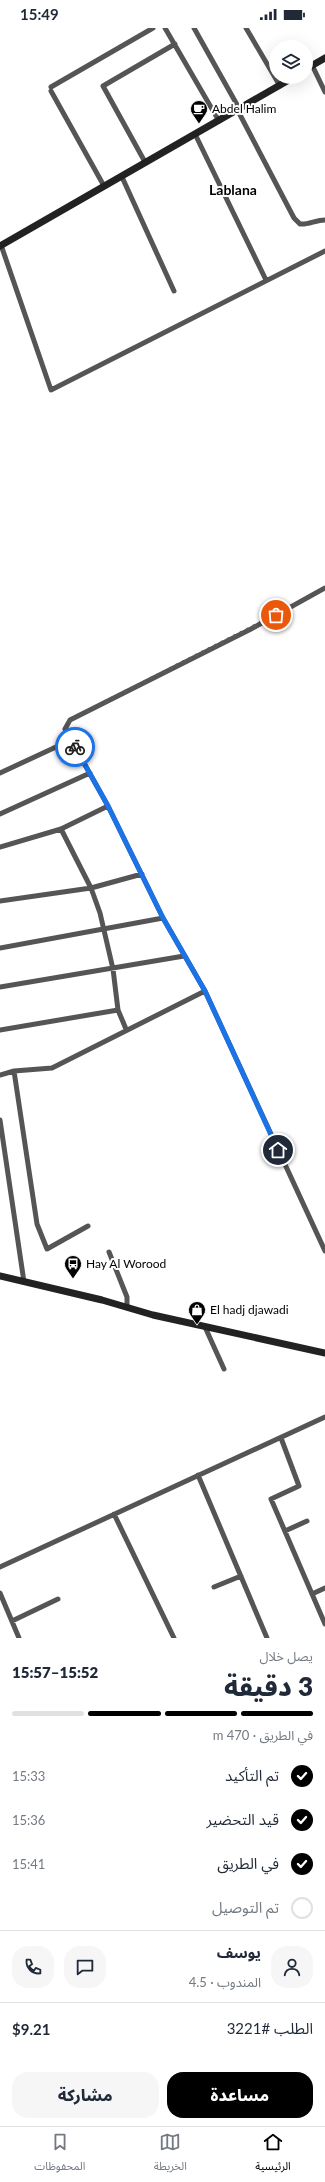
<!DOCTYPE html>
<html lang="ar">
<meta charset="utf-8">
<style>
:root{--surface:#fff;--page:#f6f6f7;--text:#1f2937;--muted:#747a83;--line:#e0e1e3;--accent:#000}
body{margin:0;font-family:Lato,"Noto Sans Arabic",sans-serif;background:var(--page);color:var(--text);direction:rtl;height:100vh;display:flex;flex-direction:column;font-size:15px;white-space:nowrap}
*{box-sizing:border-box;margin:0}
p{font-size:13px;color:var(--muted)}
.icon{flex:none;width:22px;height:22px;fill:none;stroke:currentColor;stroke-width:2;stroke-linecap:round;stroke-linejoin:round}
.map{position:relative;height:1610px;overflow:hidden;direction:ltr}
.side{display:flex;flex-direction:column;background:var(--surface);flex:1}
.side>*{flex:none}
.fabs{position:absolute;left:269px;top:12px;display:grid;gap:8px}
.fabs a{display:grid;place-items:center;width:44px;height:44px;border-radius:50%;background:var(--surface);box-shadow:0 4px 16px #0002;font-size:20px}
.pin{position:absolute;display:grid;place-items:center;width:34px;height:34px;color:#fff;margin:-17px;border:2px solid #fff;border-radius:50%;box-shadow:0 1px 4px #0007}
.courier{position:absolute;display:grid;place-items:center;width:40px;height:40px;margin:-20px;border:3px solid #1a73e8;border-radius:50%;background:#fff;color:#222;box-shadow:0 1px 5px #0007}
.overview em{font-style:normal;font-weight:800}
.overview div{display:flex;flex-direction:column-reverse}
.overview{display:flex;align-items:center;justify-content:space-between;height:68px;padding:0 12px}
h1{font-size:26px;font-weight:800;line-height:30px}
.bar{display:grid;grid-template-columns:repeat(4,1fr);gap:6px 4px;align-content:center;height:48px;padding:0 12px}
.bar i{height:5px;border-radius:3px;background:var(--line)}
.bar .current{background:var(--accent)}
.bar p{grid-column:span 4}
.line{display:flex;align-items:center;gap:10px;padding:0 12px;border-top:1px solid var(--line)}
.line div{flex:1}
.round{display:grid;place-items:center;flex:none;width:42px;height:42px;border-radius:16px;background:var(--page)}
ol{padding:0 12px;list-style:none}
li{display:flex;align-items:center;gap:12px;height:44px}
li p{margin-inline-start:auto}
li .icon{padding:4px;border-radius:50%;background:var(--accent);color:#fff;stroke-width:4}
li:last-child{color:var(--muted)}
li i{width:22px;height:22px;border:2px solid var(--line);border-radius:50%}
.action{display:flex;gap:8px;margin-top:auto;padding:8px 12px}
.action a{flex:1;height:46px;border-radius:16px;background:var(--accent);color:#fff;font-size:16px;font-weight:800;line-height:46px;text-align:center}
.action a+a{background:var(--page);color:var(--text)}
.status{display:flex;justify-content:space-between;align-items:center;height:28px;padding:0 20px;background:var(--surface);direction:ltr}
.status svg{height:11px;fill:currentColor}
.dock{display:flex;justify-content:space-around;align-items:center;height:56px;border-top:1px solid var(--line);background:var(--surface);font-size:11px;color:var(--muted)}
.dock a{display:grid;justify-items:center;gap:2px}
.dock .current{color:var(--accent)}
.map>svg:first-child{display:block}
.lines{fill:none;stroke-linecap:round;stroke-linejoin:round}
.street{stroke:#555;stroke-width:5}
.secondary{stroke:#222;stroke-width:7}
.done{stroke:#595959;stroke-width:4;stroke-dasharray:0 7.2}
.route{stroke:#1a73e8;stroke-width:5}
.labels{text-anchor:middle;stroke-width:4;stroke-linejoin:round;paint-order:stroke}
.poi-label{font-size:12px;fill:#000;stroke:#fff;text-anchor:start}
.quarter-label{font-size:14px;font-weight:bold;fill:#000;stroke:#fff}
</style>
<div class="status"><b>15:49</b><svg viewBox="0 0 49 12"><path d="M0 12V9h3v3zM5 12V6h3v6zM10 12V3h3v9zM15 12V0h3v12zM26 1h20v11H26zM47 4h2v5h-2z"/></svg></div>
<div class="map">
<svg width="325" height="1610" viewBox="0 0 325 1610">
<rect width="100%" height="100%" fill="#fff"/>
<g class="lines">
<!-- street -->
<path class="street" d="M165,0L219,93
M194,0L240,82
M246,0L280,58
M312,37L325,64
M51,59L153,0
M51,63L104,158
M238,83L294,190L300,196C308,197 316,192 325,192
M195,106L266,252
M145,134L103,58L175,16
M122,149L174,263
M1,217L51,362L325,223
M325,560L251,601L70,692L65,701L108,778L163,890L205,963L325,1223
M0,745L71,712
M0,786L90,745
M61,801L91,860L100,885L113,941L118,982L126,1001
M0,819L61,801L108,778
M0,873L91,860L142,846
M0,920L163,890
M0,959L184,928
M0,1002L118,982
M14,1043L37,1196L47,1221L88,1198
M0,1047L14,1043L52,1040L205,963
M0,1092L24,1254
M109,1224L127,1269V1279
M205,1299L224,1341
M281,1410L299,1458L271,1471L325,1596
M198,1447L267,1610
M114,1486L174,1610
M285,1503L307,1493
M0,1539L325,1389
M214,1559L241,1548
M0,1565L19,1610
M312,1566L325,1560
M12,1593L58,1571"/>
<!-- secondary -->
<path class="secondary" d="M306,41L325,30
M0,218L294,49
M0,1248L102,1272L153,1287L325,1325"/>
</g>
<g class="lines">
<!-- done -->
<path class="done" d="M75,719L65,701L70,692L276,587"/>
<!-- route -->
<path class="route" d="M75,719L108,778L163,890L205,963L278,1122"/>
</g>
<!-- icons -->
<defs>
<symbol id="cafe-pin" viewBox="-11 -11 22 30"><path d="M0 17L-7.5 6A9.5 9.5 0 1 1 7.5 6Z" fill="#000" stroke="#fff"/><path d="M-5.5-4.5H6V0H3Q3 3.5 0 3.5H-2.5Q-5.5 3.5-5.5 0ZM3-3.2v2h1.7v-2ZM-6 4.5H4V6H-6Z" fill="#fff"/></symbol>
<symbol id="bus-pin" viewBox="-11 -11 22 30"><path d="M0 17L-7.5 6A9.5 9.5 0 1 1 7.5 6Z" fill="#000" stroke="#fff"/><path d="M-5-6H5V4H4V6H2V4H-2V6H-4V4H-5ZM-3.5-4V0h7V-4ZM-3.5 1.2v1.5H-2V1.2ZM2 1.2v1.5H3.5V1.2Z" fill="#fff"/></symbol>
<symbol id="shop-pin" viewBox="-11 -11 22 30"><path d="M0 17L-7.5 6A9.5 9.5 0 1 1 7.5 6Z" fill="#000" stroke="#fff"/><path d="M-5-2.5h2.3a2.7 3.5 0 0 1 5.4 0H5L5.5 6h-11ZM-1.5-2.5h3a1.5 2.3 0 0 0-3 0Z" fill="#fff"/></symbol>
</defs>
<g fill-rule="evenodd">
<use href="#cafe-pin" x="189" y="71" width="20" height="27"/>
<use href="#bus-pin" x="63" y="1226" width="20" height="27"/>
<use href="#shop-pin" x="187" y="1272" width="20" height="27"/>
</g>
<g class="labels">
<!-- poi labels -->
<g class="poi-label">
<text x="212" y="85">Abdel Halim</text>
<text x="86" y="1240">Hay Al Worood</text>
<text x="210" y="1286">El hadj djawadi</text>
</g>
<!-- quarter labels -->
<g class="quarter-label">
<text x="233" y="167">Lablana</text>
</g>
</g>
</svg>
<div class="fabs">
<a><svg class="icon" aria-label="layers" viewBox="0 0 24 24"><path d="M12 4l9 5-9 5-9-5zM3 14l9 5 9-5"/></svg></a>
</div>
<div class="pin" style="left:276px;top:587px;background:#ea580c"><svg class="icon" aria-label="bag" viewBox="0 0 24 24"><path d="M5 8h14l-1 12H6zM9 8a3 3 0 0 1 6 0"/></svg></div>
<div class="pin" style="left:278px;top:1122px;background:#1f2937"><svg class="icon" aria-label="home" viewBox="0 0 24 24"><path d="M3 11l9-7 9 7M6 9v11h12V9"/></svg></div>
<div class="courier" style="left:75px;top:719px"><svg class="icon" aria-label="bike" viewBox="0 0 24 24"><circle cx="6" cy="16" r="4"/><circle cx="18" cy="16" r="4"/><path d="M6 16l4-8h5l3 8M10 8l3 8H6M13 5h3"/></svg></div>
</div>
<section class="side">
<div class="overview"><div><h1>3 دقيقة</h1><p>يصل خلال</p></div><em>15:52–15:57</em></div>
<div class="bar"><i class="current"></i><i class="current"></i><i class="current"></i><i></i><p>في الطريق · 470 m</p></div>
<ol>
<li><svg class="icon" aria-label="check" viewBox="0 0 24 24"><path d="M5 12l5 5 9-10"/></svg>تم التأكيد<p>15:33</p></li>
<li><svg class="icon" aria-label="check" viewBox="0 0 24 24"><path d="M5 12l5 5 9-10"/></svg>قيد التحضير<p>15:36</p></li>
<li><svg class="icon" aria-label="check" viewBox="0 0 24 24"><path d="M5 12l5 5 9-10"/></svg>في الطريق<p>15:41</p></li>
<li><i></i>تم التوصيل</li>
</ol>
<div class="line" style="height:72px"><a class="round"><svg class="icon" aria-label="person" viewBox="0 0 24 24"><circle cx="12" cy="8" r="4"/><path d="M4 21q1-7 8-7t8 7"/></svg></a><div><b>يوسف</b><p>المندوب · 4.5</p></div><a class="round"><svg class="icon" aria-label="chat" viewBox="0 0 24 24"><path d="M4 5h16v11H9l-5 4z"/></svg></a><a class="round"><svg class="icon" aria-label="phone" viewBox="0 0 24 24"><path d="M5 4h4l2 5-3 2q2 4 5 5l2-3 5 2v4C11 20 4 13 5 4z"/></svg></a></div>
<div class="line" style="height:52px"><div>الطلب #3221</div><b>$9.21</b></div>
<div class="action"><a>مساعدة</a><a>مشاركة</a></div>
</section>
<nav class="dock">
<a class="current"><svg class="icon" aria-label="home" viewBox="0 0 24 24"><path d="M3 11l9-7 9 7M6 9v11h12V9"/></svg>الرئيسية</a>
<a><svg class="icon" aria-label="map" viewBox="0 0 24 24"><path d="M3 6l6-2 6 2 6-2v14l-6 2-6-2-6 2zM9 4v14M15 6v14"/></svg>الخريطة</a>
<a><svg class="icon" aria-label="saved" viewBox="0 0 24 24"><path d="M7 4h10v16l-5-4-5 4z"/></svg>المحفوظات</a>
</nav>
